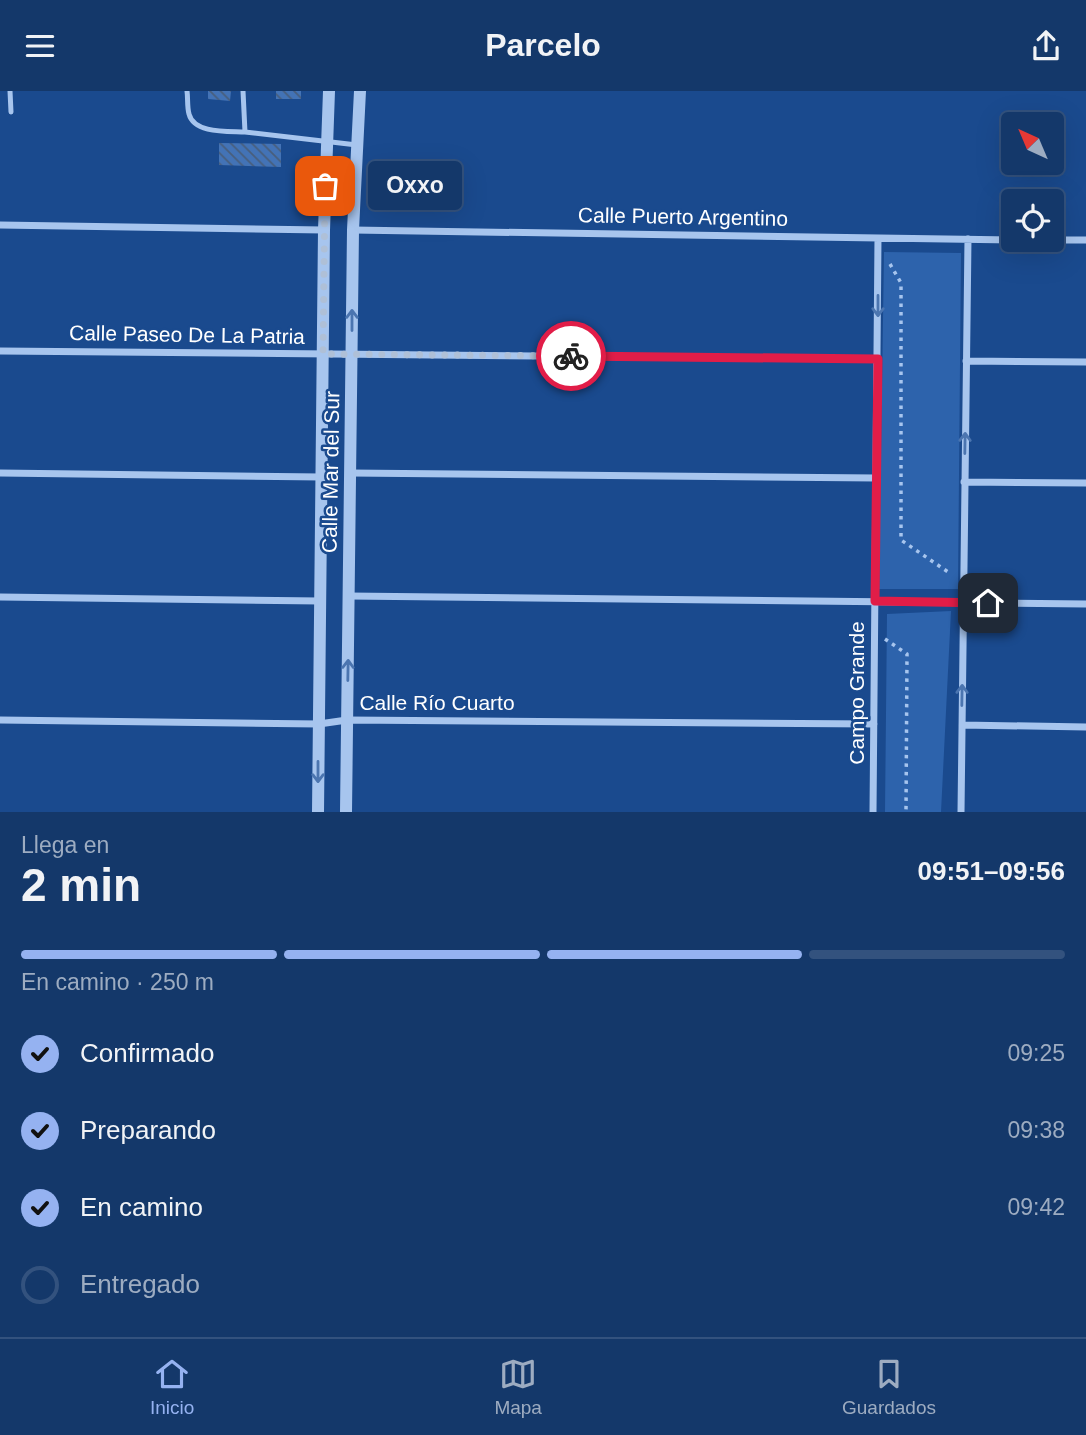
<!DOCTYPE html>
<html lang="es">
<meta charset="utf-8">
<style>
:root{--surface:#14386a;--page:#214372;--text:#f1f3f6;--muted:#9dacc1;--line:#33527e;--accent:#95b2f1}
body{margin:0;font-family:Arial,sans-serif;background:var(--page);color:var(--text);height:100vh;display:flex;flex-direction:column;font-size:26px;white-space:nowrap}
*{box-sizing:border-box;margin:0}
p{font-size:23px;color:var(--muted)}
.icon{flex:none;width:38px;height:38px;fill:none;stroke:currentColor;stroke-width:2;stroke-linecap:round;stroke-linejoin:round}
.map{position:relative;height:721px;overflow:hidden}
.sheet{display:flex;flex-direction:column;background:var(--surface);flex:1}
.sheet>*{flex:none}
.needle{width:46px;rotate:316deg}
.tools{position:absolute;left:1001px;top:21px;display:grid;gap:14px}
.tools a{display:grid;place-items:center;width:63px;height:63px;border-radius:7px;background:var(--surface);box-shadow:0 7px 28px #0002,0 0 0 2px var(--line);font-size:35px}
.pin{position:absolute;display:grid;place-items:center;width:60px;height:60px;color:#fff;margin:-30px;border-radius:14px;box-shadow:0 4px 10px #0006}
.courier{position:absolute;display:grid;place-items:center;width:70px;height:70px;margin:-35px;border:5px solid #e11d48;border-radius:50%;background:#fff;color:#222;box-shadow:0 2px 9px #0007}
.bubble{position:absolute;height:49px;border-radius:7px;background:var(--surface);box-shadow:0 7px 28px #0002,0 0 0 2px var(--line);font-size:23px;font-weight:700;line-height:49px;text-align:center}
.headline em{font-style:normal;font-weight:700}
.headline div{display:flex;flex-direction:column-reverse}
.headline{display:flex;align-items:center;justify-content:space-between;height:119px;padding:0 21px}
h1{font-size:46px;font-weight:700;line-height:52px}
.bar{display:grid;grid-template-columns:repeat(4,1fr);gap:10px 7px;align-content:center;height:84px;padding:0 21px}
.bar i{height:9px;border-radius:5px;background:var(--line)}
.bar .selected{background:var(--accent)}
.bar p{grid-column:span 4}
ol{padding:0 21px;list-style:none}
li{display:flex;align-items:center;gap:21px;height:77px}
li p{margin-inline-start:auto}
li .icon{padding:7px;border-radius:50%;background:var(--accent);color:#111;stroke-width:4}
li:last-child{color:var(--muted)}
li i{width:38px;height:38px;border:4px solid var(--line);border-radius:50%}
header{display:flex;justify-content:space-between;align-items:center;height:91px;padding:0 21px;background:var(--surface);font-size:32px;font-weight:700}
.tab-bar{display:flex;justify-content:space-around;align-items:center;height:98px;border-top:2px solid var(--line);background:var(--surface);font-size:19px;color:var(--muted)}
.tab-bar a{display:grid;justify-items:center;gap:4px}
.tab-bar .selected{color:var(--accent)}
.map>svg:first-child{display:block}
.park{fill:#2d63ac}
.building{fill:url(#building-back-hatch)}
.lines{fill:none;stroke-linecap:round;stroke-linejoin:round}
.path{stroke:#a7c5ee;stroke-width:3.5;stroke-dasharray:3.5 5;stroke-linecap:butt}
.service{stroke:#a7c5ee;stroke-width:5}
.minor{stroke:#a7c5ee;stroke-width:7}
.tertiary{stroke:#a7c5ee;stroke-width:12}
.oneway{stroke:#4b75b0}
.done{stroke:#afc0d7;stroke-width:7;stroke-dasharray:0 12.6}
.route{stroke:#e11d48;stroke-width:9}
.labels{text-anchor:middle;stroke-width:5;stroke-linejoin:round;paint-order:stroke}
.street-label{font-size:21px;fill:#fff;stroke:#1a4a8e}
</style>
<header><svg class="icon" aria-label="menu" viewBox="0 0 24 24"><path d="M4 6h16M4 12h16M4 18h16"/></svg>Parcelo<svg class="icon" aria-label="share" viewBox="0 0 24 24"><path d="M12 15V3M7 8l5-5 5 5M5 13v7h14v-7"/></svg></header>
<div class="map">
<svg width="1086" height="721" viewBox="0 0 1086 721">
<defs>
<pattern id="building-back-hatch" width="6" height="6" patternUnits="userSpaceOnUse" patternTransform="scale(1.75)"><rect width="6" height="6" fill="#4373b6"/><path d="M-1 5l2 2M0 0l6 6M5-1l2 2" fill="none" stroke="#485e7c"/></pattern>
</defs>
<rect width="100%" height="100%" fill="#1a4a8e"/>
<!-- park -->
<path class="park" d="M884,161L961,162L958,498H879Z
M951,520L941,721H885L887,523Z"/>
<!-- building -->
<path class="building" d="M208,0H231L230,10L208,8Z
M276,0H301V8H276Z
M219,52L281,53V76L219,74Z"/>
<g class="lines">
<!-- path -->
<path class="path" d="M890,173L901,192V449L951,483
M885,548L907,563L906,721"/>
<!-- service -->
<path class="service" d="M10,0L11,21
M187,0C188,7 187,16 189,23C194,43 229,40 245,41L243,0
M245,41L357,54"/>
<!-- minor -->
<path class="minor" d="M0,134L324,139
M353,139L1013,149
M1036,149H1086
M0,260L878,268
M966,270L1086,271
M0,382L321,386
M350,382L876,387
M964,391L1086,392
M349,505L1086,513
M0,506L320,510
M0,629L319,633L347,629L874,633
M962,634L1086,636
M873,721L878,147
M961,721L968,148"/>
<!-- tertiary -->
<path class="tertiary" d="M318,721L324,139L329,0
M346,721L353,139L360,0"/>
</g>
<!-- one-way arrows -->
<defs><path id="oneway-shaft" d="M-6 0H5M1.5-3L5.5 0L1.5 3" fill="none" stroke-width="1.6" stroke-linecap="round" stroke-linejoin="round" transform="scale(1.75)"/></defs>
<g class="oneway">
<use href="#oneway-shaft" transform="translate(878 215) rotate(90)"/>
<use href="#oneway-shaft" transform="translate(352 229) rotate(-90)"/>
<use href="#oneway-shaft" transform="translate(965 352) rotate(-89)"/>
<use href="#oneway-shaft" transform="translate(348 579) rotate(-89)"/>
<use href="#oneway-shaft" transform="translate(962 604) rotate(-89)"/>
<use href="#oneway-shaft" transform="translate(318 681) rotate(90)"/>
</g>
<g class="lines">
<!-- done -->
<path class="done" d="M325,95L323,263L571,265"/>
<!-- route -->
<path class="route" d="M571,265L878,268L875,510L988,512"/>
</g>
<g class="labels">
<!-- street labels -->
<g class="street-label">
<text transform="translate(683 126) rotate(1)" y="7">Calle Puerto Argentino</text>
<text transform="translate(187 244) rotate(1)" y="7">Calle Paseo De La Patria</text>
<text transform="translate(331 381) rotate(-89)" y="7">Calle Mar del Sur</text>
<text transform="translate(857 602) rotate(-90)" y="7">Campo Grande</text>
<text x="437" y="619">Calle Río Cuarto</text>
</g>
</g>
</svg>
<div class="tools">
<a><svg class="needle" viewBox="-14 -14 28 28"><path d="M0-13l5 13h-10z" fill="#e53935"/><path d="M0 13l5-13h-10z" fill="#9dacc1"/></svg></a>
<a><svg class="icon" aria-label="locate" viewBox="0 0 24 24"><circle cx="12" cy="12" r="6"/><path d="M12 2v4M12 18v4M2 12h4M18 12h4"/></svg></a>
</div>
<div class="pin" style="left:325px;top:95px;background:#ea580c"><svg class="icon" aria-label="bag" viewBox="0 0 24 24"><path d="M5 8h14l-1 12H6zM9 8a3 3 0 0 1 6 0"/></svg></div>
<div class="pin" style="left:988px;top:512px;background:#1f2937"><svg class="icon" aria-label="home" viewBox="0 0 24 24"><path d="M3 11l9-7 9 7M6 9v11h12V9"/></svg></div>
<div class="courier" style="left:571px;top:265px"><svg class="icon" aria-label="bike" viewBox="0 0 24 24"><circle cx="6" cy="16" r="4"/><circle cx="18" cy="16" r="4"/><path d="M6 16l4-8h5l3 8M10 8l3 8H6M13 5h3"/></svg></div>
<div class="bubble" style="left:368px;top:70px;width:94px">Oxxo</div>
</div>
<section class="sheet">
<div class="headline"><div><h1>2 min</h1><p>Llega en</p></div><em>09:51–09:56</em></div>
<div class="bar"><i class="selected"></i><i class="selected"></i><i class="selected"></i><i></i><p>En camino · 250 m</p></div>
<ol>
<li><svg class="icon" aria-label="check" viewBox="0 0 24 24"><path d="M5 12l5 5 9-10"/></svg>Confirmado<p>09:25</p></li>
<li><svg class="icon" aria-label="check" viewBox="0 0 24 24"><path d="M5 12l5 5 9-10"/></svg>Preparando<p>09:38</p></li>
<li><svg class="icon" aria-label="check" viewBox="0 0 24 24"><path d="M5 12l5 5 9-10"/></svg>En camino<p>09:42</p></li>
<li><i></i>Entregado</li>
</ol>
</section>
<nav class="tab-bar">
<a class="selected"><svg class="icon" aria-label="home" viewBox="0 0 24 24"><path d="M3 11l9-7 9 7M6 9v11h12V9"/></svg>Inicio</a>
<a><svg class="icon" aria-label="map" viewBox="0 0 24 24"><path d="M3 6l6-2 6 2 6-2v14l-6 2-6-2-6 2zM9 4v14M15 6v14"/></svg>Mapa</a>
<a><svg class="icon" aria-label="saved" viewBox="0 0 24 24"><path d="M7 4h10v16l-5-4-5 4z"/></svg>Guardados</a>
</nav>
